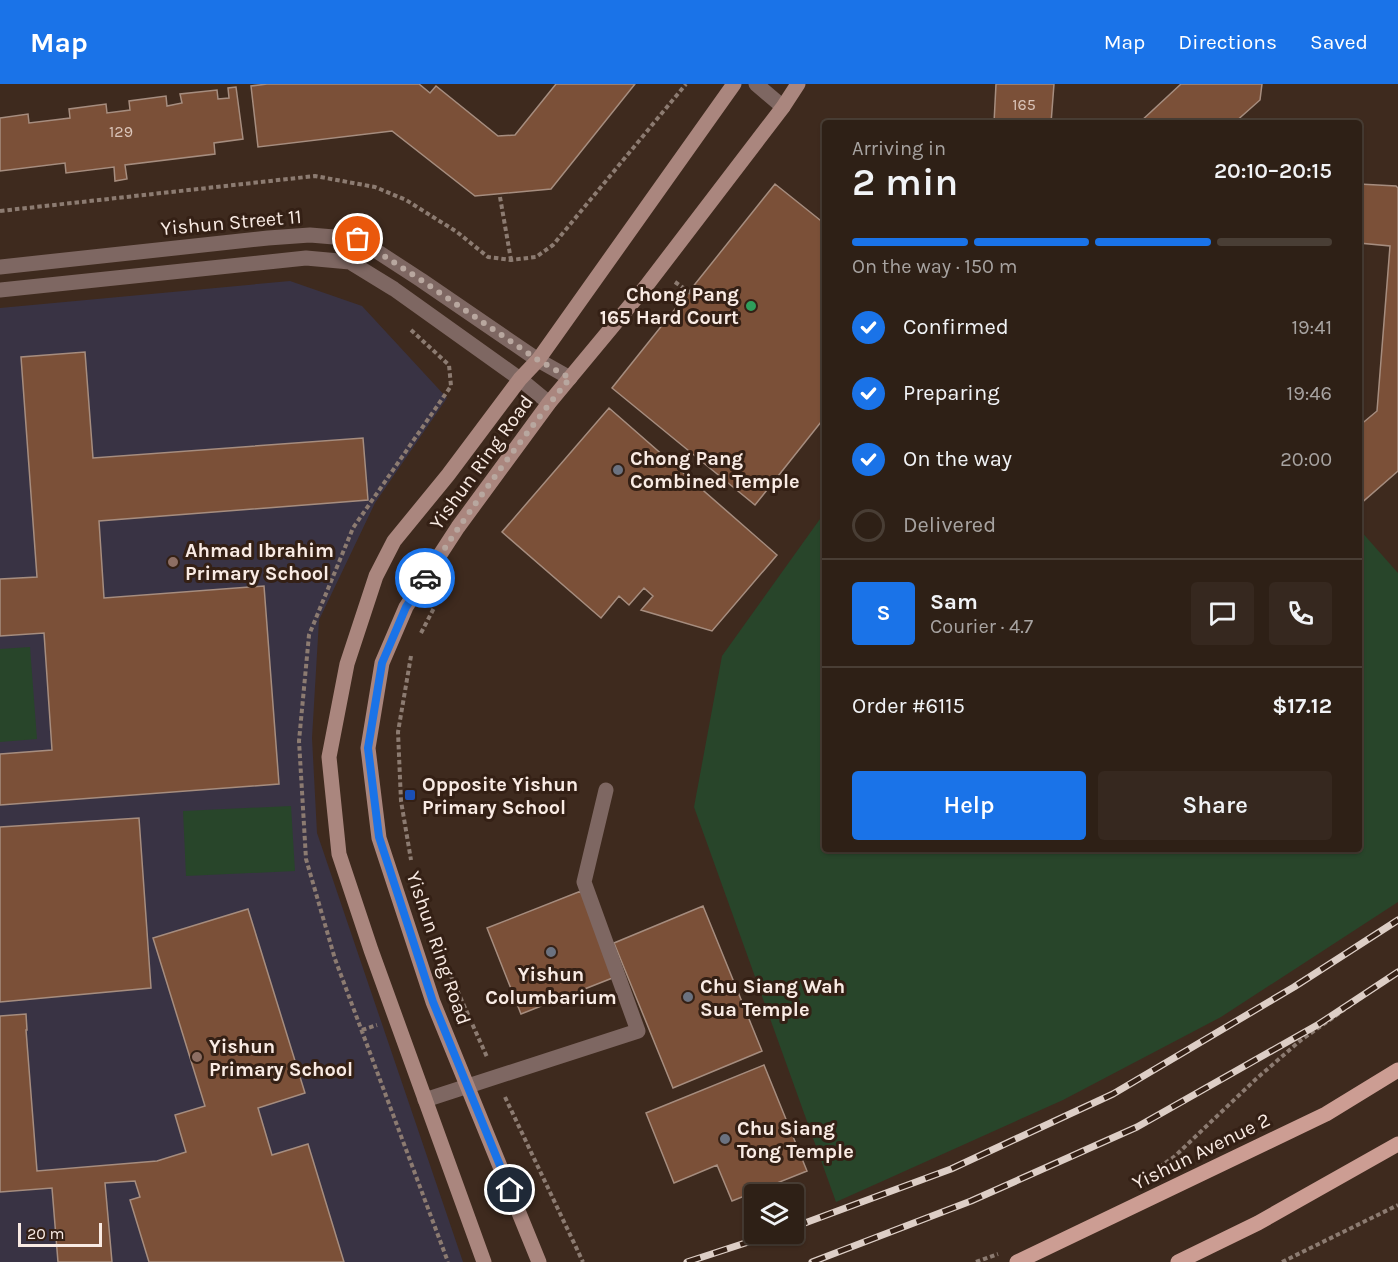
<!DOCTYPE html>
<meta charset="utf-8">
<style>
:root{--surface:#2e2016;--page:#36281f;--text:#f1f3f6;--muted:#a7a3a1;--line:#493e35;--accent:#1a73e8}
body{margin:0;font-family:Karla,sans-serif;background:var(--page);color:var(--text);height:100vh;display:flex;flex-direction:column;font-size:22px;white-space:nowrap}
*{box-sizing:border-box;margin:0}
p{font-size:20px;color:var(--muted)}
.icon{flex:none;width:33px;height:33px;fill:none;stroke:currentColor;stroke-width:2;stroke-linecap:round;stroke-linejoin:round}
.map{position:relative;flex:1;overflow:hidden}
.side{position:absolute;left:822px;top:36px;width:540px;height:732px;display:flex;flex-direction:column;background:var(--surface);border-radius:6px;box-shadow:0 2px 4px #0004,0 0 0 2px var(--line)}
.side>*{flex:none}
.controls{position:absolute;left:744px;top:1100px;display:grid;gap:12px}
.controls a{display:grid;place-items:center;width:60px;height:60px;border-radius:6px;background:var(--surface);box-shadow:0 2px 4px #0004,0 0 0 2px var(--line);font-size:30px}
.scale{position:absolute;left:18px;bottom:15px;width:84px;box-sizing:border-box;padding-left:6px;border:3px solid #f9ebe4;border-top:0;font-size:16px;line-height:21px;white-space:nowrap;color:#f9ebe4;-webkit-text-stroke:4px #342015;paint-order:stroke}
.pin{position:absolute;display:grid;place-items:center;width:51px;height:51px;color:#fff;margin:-26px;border:3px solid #fff;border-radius:50%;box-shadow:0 2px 6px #0007}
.courier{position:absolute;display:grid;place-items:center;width:60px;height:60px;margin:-30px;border:4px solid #1a73e8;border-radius:50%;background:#fff;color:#222;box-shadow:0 2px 8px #0007}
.summary em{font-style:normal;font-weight:600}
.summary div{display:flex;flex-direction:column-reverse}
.summary{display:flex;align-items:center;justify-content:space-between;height:102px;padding:0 30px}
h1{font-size:39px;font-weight:600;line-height:45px}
.bar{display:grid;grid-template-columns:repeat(4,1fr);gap:9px 6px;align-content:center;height:72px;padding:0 30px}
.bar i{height:8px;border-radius:4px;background:var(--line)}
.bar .current{background:var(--accent)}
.bar p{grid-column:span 4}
.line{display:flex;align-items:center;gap:15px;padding:0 30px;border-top:2px solid var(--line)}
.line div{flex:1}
.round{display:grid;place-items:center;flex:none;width:63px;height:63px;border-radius:6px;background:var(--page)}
ol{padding:0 30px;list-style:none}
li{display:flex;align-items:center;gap:18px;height:66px}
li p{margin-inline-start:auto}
li .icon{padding:6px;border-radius:50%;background:var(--accent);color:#fff;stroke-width:4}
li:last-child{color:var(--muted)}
li i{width:33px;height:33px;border:3px solid var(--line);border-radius:50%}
.cta{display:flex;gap:12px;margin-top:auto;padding:12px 30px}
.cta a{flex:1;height:69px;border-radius:6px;background:var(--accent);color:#fff;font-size:24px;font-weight:600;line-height:69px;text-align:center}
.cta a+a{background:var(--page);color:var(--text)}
header{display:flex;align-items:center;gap:36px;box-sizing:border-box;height:84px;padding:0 30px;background:var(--accent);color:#fff}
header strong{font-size:28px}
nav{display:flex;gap:33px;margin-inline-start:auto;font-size:21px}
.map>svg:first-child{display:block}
.education{fill:#393344}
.green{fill:#28452a}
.building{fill:#7b5038;stroke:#a68d7f;stroke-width:1.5}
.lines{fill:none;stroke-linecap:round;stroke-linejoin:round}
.path{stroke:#8c7b71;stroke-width:4;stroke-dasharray:4.5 3;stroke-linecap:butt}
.service{stroke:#7e6762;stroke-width:15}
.minor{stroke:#7e6762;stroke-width:15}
.secondary{stroke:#aa867e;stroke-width:15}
.primary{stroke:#cc9d93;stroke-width:15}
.rail-casing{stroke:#ddcec6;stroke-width:7}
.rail{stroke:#342015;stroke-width:4.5;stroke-dasharray:14;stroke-linecap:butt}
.done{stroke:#b8a79f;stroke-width:6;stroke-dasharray:0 10.8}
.route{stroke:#1a73e8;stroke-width:8}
.leisure-dot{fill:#2e9e5b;stroke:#342015;stroke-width:2}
.worship-dot{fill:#6b7280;stroke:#342015;stroke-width:2}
.education-dot{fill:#8d6e63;stroke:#342015;stroke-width:2}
.transit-dot{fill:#1a4fb4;stroke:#342015;stroke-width:2}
.labels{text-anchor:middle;stroke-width:6;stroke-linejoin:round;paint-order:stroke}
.number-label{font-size:16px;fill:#dac4b9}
.street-label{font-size:20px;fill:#f9ebe4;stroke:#342015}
.poi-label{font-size:20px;font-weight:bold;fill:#f9ebe4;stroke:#342015;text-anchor:start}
</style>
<header>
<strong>Map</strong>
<nav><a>Map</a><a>Directions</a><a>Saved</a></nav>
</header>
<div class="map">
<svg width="1398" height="1178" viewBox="0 0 1398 1178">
<rect width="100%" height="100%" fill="#3e2a1e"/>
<!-- education -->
<path class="education" d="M290,197L362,222L447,314L375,419L319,536L312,654L317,749L463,1178H0V224Z"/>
<!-- green -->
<path class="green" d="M825,428V765H1359V445L1398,489V818L1221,933L1063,1016L836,1118L694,723L722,572Z
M30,563L37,655L0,658V565Z
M291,722L295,787L186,792L183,727Z"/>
<!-- building -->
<path class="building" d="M267,0H419L430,9L436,2L498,52L515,51L556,0H635L551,105L475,112L392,47L258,63L251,2Z
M996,0H1054L1051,39H994Z
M1181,0H1262L1260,16L1234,39H1139Z
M236,3L243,55L214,59L215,70L125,81L127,95L115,97L114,83L66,89L65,79L0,87V34L28,30L29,39L70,34L69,25L106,20L107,29L130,26L129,17L166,12L167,22L182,19L180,10L217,6L218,15L229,14L228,4Z
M775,100L825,140V333L755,421L612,304Z
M1359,100L1396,102L1398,104V387L1359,421V342L1377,327L1390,162L1359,159Z
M85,268L93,374L363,354L368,416L99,437L104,514L264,502L279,700L0,721V670L52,666L44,549L0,552V495L37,493L21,273Z
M609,324L777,471L712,547L641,526L653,512L644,504L629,521L619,512L601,534L502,448Z
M139,734L151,904L0,918V743Z
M581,807L615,893L521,930L487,844Z
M703,822L762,967L673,1004L614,859Z
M248,825L305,1009L258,1024L272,1071L308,1060L344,1178H149L130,1116L140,1113L135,1097L105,1099L112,1178H58L52,1104L0,1108V932L26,930L27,946H26L37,1087L157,1077L186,1068L175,1031L205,1022L153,854Z
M764,981L807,1087L732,1117L717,1081L674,1099L646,1029Z"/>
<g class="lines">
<!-- path -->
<path class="path" d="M500,113L511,176
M0,127L315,92L375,103L406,116L457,148L488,173L511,176L536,173L553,161L686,0
M675,198L695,212
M411,246L449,281L451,302L353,444L309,551L299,657L306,775L335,875L448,1178
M421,549L434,524
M411,572L398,648L401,717L411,776
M445,879L487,973
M362,946L377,941
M505,1013L583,1178
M1159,1083L1174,1073L1256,995L1301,956L1398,888
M976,1178L998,1170
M1282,1178L1398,1121"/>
<!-- service -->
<path class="service" d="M756,0L783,23
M425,1016L638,947L584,798L606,706"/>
<!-- minor -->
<path class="minor" d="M0,183L268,154L310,151L358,155L421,196L538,276L570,294
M0,206L306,174L350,178L394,205L520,295L549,319"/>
<!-- secondary -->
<path class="secondary" d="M484,1178L371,866L339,770L329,673L347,580L376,492L394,457L448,391L520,295L538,276L734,0
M539,1178L433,918L379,754L368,664L382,579L406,523L458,443L549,319L647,201L783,23L798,0"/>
<!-- primary -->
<path class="primary" d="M1017,1178L1326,1030L1398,986
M1178,1178L1258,1139L1398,1060"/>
<defs>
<path id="rail" d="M794,1143L951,1085L1113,1010L1294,903L1398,836
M687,1178L776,1149
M812,1178L971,1117L1137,1043L1319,940L1398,888"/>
</defs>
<!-- rail casing -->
<use href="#rail" class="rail-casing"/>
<!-- rail -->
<use href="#rail" class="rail"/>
</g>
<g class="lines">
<!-- done -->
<path class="done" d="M358,155L421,196L538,276L570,294C518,359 470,425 425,494"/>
<!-- route -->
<path class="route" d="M425,494L406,523L382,579L368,664L379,753L433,918L510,1106"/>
</g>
<!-- markers -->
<circle class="leisure-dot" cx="751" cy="222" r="6"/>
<g class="worship-dot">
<circle cx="618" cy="386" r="6"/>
<circle cx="551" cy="868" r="6"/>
<circle cx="688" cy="913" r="6"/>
<circle cx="725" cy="1055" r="6"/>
</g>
<g class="education-dot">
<circle cx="173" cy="478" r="6"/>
<circle cx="197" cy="973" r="6"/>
</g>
<rect class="transit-dot" x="404" y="705" width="12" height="12" rx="3"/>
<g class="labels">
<!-- number labels -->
<g class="number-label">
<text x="1024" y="26">165</text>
<text x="121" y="53">129</text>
</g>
<!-- street labels -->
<g class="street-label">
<text transform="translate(231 138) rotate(-5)" y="7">Yishun Street 11</text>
<text transform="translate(481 378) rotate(-54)" y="7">Yishun Ring Road</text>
<text transform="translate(439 864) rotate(71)" y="7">Yishun Ring Road</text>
<text transform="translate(1201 1067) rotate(-26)" y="7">Yishun Avenue 2</text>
</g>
<!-- poi labels -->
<g class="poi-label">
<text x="739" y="217" text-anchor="end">Chong Pang<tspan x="739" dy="23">165 Hard Court</tspan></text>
<text x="630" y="381">Chong Pang<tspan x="630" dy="23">Combined Temple</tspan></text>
<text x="185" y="473">Ahmad Ibrahim<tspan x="185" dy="23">Primary School</tspan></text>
<text x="422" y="707">Opposite Yishun<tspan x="422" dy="23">Primary School</tspan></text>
<text x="551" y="897" text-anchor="middle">Yishun<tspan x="551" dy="23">Columbarium</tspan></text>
<text x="700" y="909">Chu Siang Wah<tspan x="700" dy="23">Sua Temple</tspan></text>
<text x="209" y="969">Yishun<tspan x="209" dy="23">Primary School</tspan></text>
<text x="737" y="1051">Chu Siang<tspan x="737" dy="23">Tong Temple</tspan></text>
</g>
</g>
</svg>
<div class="controls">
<a><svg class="icon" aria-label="layers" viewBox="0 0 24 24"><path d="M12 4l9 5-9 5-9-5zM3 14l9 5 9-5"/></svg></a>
</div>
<div class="scale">20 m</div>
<div class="pin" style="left:358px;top:155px;background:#ea580c"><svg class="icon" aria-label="bag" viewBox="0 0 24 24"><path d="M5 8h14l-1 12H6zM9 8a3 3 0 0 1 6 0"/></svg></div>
<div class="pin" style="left:510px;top:1106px;background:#1f2937"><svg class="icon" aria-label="home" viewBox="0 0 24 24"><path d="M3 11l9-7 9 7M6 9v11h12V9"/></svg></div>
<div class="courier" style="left:425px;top:494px"><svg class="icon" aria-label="car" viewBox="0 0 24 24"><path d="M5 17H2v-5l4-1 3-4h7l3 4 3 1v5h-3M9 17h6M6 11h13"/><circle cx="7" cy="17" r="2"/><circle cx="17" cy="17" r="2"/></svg></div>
<section class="side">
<div class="summary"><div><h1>2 min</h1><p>Arriving in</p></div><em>20:10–20:15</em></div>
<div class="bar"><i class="current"></i><i class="current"></i><i class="current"></i><i></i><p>On the way · 150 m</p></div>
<ol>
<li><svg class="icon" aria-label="check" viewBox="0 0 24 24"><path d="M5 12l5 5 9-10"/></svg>Confirmed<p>19:41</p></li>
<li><svg class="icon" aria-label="check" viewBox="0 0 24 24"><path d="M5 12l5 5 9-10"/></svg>Preparing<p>19:46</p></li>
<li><svg class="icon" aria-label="check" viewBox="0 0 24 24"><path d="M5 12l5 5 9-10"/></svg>On the way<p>20:00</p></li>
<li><i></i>Delivered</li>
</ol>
<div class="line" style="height:108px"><b class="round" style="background:var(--accent);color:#fff">S</b><div><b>Sam</b><p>Courier · 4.7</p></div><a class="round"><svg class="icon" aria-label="chat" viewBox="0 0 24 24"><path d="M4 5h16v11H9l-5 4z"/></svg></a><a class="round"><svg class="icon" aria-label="phone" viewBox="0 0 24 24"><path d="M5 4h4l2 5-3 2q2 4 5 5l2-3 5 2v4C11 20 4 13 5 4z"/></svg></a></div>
<div class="line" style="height:78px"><div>Order #6115</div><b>$17.12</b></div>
<div class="cta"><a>Help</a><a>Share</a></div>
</section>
</div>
